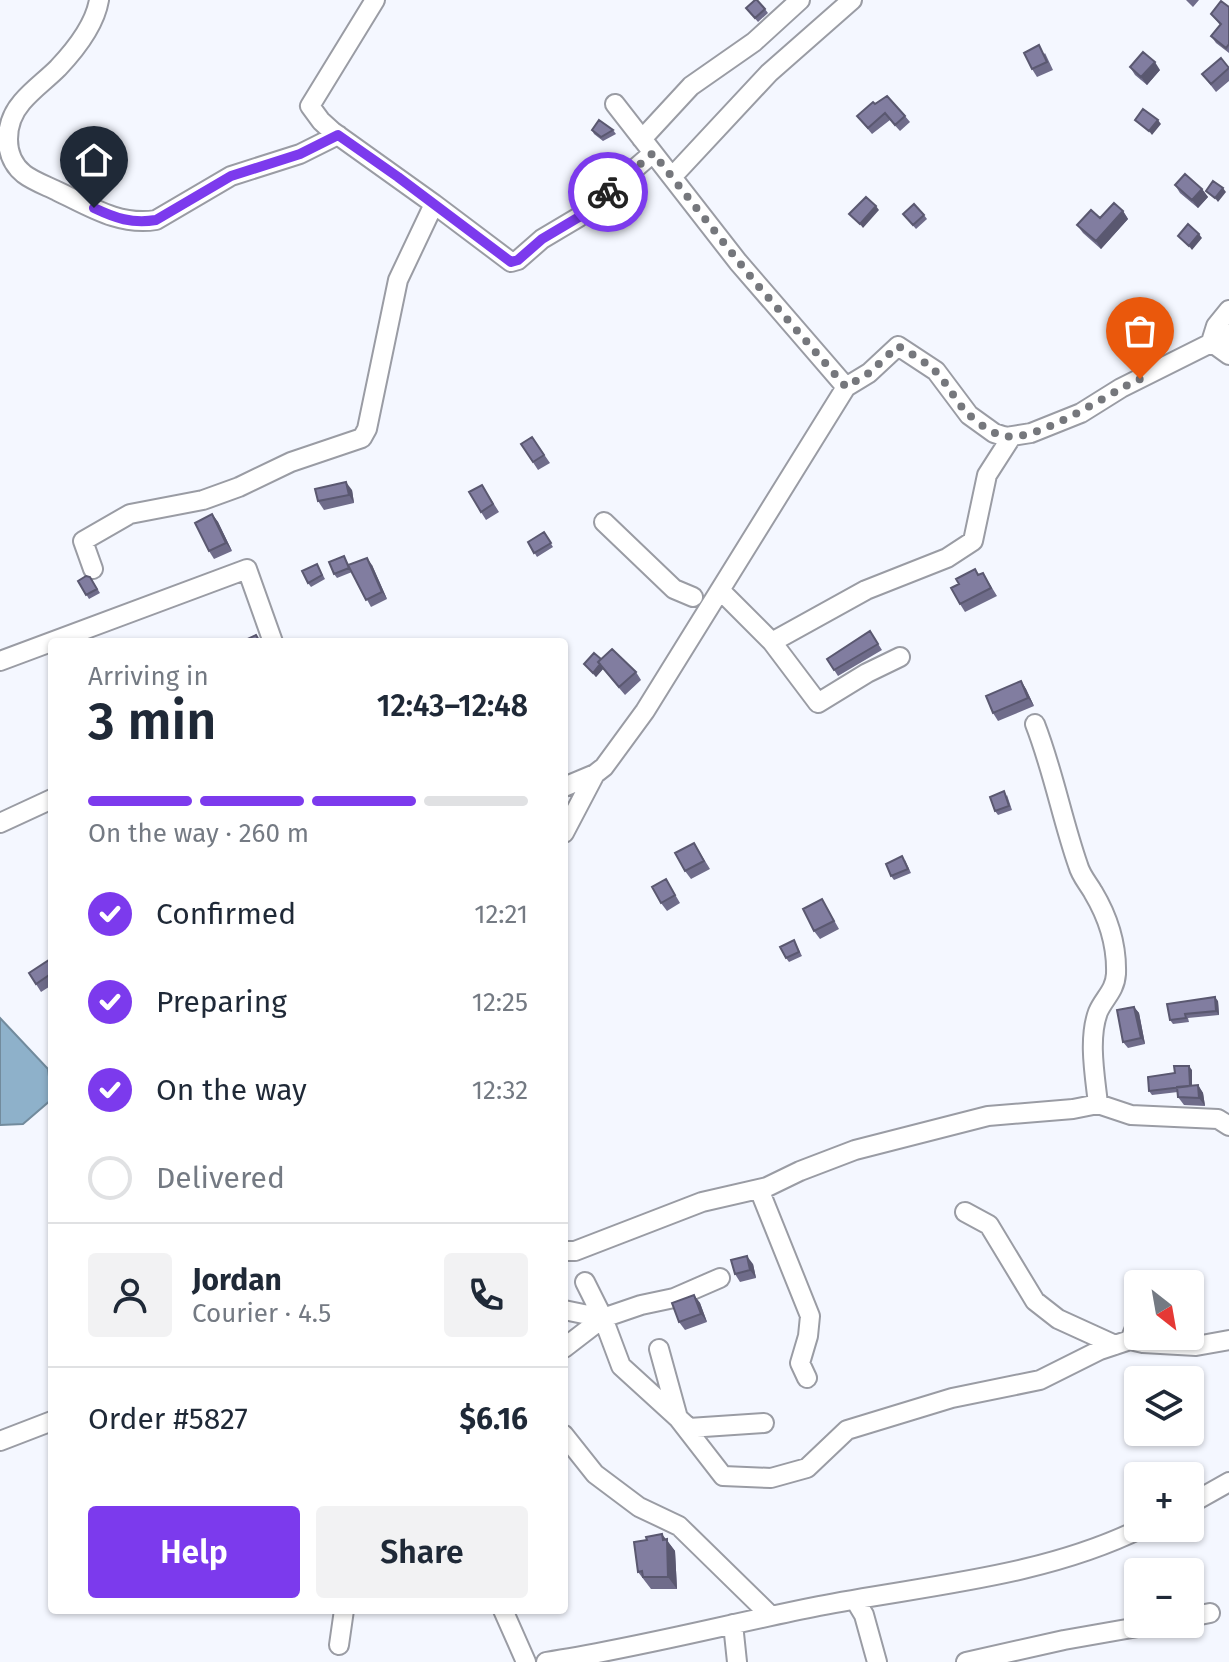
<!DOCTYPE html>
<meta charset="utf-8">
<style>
:root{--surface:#fff;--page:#f2f2f3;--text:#1f2937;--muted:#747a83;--line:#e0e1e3;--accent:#7c3aed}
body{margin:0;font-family:"Fira Sans",sans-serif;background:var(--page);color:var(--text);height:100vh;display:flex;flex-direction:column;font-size:30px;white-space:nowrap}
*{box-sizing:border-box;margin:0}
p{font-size:26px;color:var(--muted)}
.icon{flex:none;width:44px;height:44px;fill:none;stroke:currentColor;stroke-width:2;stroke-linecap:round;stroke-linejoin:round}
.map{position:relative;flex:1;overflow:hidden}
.details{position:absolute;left:48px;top:638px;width:520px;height:976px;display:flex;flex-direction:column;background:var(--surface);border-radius:8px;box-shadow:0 2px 6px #0004}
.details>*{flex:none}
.needle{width:52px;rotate:149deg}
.buttons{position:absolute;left:1124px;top:1270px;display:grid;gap:16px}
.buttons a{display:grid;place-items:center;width:80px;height:80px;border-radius:8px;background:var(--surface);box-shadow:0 2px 6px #0004;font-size:40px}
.pin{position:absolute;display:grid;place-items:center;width:68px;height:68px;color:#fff;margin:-82px -34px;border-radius:50% 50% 50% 0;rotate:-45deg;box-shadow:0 0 8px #0007}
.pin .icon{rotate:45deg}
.courier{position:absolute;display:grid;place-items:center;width:80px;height:80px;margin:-40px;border:6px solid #7c3aed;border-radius:50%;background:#fff;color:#222;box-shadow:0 2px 10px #0007}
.headline em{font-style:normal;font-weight:600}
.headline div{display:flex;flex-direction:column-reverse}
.headline{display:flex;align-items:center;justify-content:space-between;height:136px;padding:0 40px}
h1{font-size:52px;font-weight:600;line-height:60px}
.bar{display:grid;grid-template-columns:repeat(4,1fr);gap:12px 8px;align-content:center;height:96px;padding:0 40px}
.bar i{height:10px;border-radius:6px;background:var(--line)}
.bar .active{background:var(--accent)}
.bar p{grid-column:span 4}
.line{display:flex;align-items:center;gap:20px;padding:0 40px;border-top:2px solid var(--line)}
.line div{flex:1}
.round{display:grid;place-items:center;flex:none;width:84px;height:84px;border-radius:8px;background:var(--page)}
ol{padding:0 40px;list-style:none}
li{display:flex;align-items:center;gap:24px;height:88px}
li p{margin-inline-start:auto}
li .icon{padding:8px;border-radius:50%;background:var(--accent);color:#fff;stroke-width:4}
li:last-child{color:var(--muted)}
li i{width:44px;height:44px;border:4px solid var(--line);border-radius:50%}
.cta{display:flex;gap:16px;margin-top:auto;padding:16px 40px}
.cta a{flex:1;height:92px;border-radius:8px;background:var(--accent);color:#fff;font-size:32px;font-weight:600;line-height:92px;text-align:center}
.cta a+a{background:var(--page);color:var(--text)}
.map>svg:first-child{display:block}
.water{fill:#8eb1ca;stroke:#728b9d;stroke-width:2}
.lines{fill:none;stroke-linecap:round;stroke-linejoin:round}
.minor-casing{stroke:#9a9ca4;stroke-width:22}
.minor{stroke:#fff;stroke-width:18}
.wall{fill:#6f6c8a}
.shaded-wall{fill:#5a5870}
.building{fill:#817da0;stroke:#5a5870;stroke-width:2}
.done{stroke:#75777c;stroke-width:8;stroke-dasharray:0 14.4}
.route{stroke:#7c3aed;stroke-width:10}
</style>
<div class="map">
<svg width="1229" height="1662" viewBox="0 0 1229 1662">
<rect width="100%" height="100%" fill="#f4f7ff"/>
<!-- water -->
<path class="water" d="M0,1018L48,1069L52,1099L23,1124L0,1125Z"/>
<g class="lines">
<defs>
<path id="minor" d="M99,0C95,24 75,50 58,68C46,80 33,89 22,102C4,123 2,156 24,174C33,181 47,186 57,191C89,206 119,226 156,220L231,176L300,154L338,135
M615,104L738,262L846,387
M642,139L691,86L754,42L800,0
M672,177L769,73L852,0
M434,204L511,262L518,260L542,239L579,217L653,153
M1211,342L1216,326L1229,310
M1211,342L1229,355
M604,522L674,589L693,597
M93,569L83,541L130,514L203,500L239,487L291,462L362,438L367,429L398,280L434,204L332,131L321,121L310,106L375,0
M720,590L772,642L818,703L867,673L900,657
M772,642L866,590L947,558L973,541L987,475L1012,436
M0,661L247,569L273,642
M1035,724C1053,770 1062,819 1078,865C1081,876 1088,883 1093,892C1108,917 1117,944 1116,974C1115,991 1104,998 1098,1012C1088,1039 1095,1076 1098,1104
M564,787L595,774L604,767L645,711L846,387L869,373L898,346L936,371L969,415L994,433L1006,437L1031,433L1081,413L1121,388L1229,334
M0,823L52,799
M564,833L595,774
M759,1189L810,1316L808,1336L800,1363L807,1378
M965,1212L989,1225L1035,1301L1058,1319L1115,1345
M564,1251H575L702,1202L767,1187L800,1171L855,1150L988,1116L1073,1109L1098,1104L1131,1115L1218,1119L1229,1126
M585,1282L603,1318L621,1366L689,1428L764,1423
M564,1310L603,1318
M1130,1340L1138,1321
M564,1348L603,1318L641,1305L674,1298L720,1278
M659,1349L678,1418L723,1476L771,1478L807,1468L847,1430L952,1398L1040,1380L1100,1350L1130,1340L1143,1343L1196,1346L1229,1340
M564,1435L595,1474L639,1507L679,1526L771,1616
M0,1441L52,1421
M1190,1504L1229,1482
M855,1600L864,1615L877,1662
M503,1610L526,1662
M1190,1617L1210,1613
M733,1624L737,1662
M339,1645L344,1610
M546,1662C638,1648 728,1624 819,1606C927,1585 1043,1577 1142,1528
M966,1662L1064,1640L1155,1624"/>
</defs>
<!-- minor casing -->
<use href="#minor" class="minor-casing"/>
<!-- minor -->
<use href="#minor" class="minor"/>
</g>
<!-- wall -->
<path class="wall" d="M1186,0H1199L1193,7Z
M1229,7V53L1216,43L1211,36L1220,25L1211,14Z
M746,8L765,9L768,13L758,22Z
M1045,53L1053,70L1037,77L1032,69Z
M1130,67L1160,70L1147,85L1135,75Z
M1229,67V81L1216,92L1202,74Z
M875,104L905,116L910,122L900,131L890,120L872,134L857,116Z
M592,130H613L616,134L603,141L594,134Z
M1175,185L1202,189L1208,197L1198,208L1180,193Z
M1123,211L1128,219L1101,249L1083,233L1077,225Z
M903,214L924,215L927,219L916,229Z
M532,437L550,463L538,470L521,444Z
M482,485L499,512L486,520L481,512Z
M352,490L354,503L324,510L318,501Z
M212,514L218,522L232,551L214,559L209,551Z
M544,532L553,547L537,557L528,542Z
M344,556L349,565H372L387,599L371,607L352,572L337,578L334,574Z
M317,564L325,579L311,587L308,583Z
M975,569L979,575L983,573L997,596L965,612L960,604L959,584Z
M90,577L100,593L89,599L78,581Z
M870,631L882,650L838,676L827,659Z
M584,664L636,672L641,680L625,695L603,669L596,677Z
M1021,681L1026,689L1034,706L998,721L993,713Z
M1007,795L1012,810L998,815L995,811Z
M694,843L710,869L691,879L685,871Z
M905,860L911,873L894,880L891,876Z
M666,879L680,903L667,911L661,903Z
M822,899L839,929L820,939L814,931Z
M796,944L802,956L789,962L786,958Z
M52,965V985L41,992L29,973Z
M1218,1001L1219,1015L1188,1018L1189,1022L1173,1024L1170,1020Z
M1134,1007L1139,1013L1145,1044L1128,1048L1123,1042Z
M1192,1070V1086L1198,1085L1203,1093L1205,1106L1184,1105L1178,1097V1092L1152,1095L1149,1091Z
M753,1264L756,1278L740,1282L735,1274Z
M694,1295L700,1303L707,1322L685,1330L679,1322Z
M666,1539L675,1551L677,1589H651L638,1572Z"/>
<!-- shaded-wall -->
<path class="shaded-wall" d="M1155,62L1160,70L1147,85L1141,77Z
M1158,120L1161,124L1152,135L1149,131Z
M1223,188L1226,192L1218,202L1215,198Z
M1202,189L1208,197L1198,208L1192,200Z
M876,206L879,210L863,228L860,224Z
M1123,211L1128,219L1101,249L1096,241Z
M1199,234L1202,238L1192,250L1189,246Z
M346,482L352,490L354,503L349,495Z
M212,514L218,522L232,551L226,543Z
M367,558L372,565L387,599L382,592Z
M600,665L603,669L596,677L593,673Z
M1021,681L1026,689L1034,706L1028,698Z
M1215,997L1218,1001L1219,1015L1216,1011Z
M1134,1007L1139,1013L1145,1044L1141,1038Z
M1189,1066L1192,1070V1091L1190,1087Z
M1198,1085L1203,1093L1205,1106L1199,1098Z
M747,1256L753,1264L756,1278L750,1270Z
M694,1295L700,1303L707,1322L701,1314Z
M662,1534L675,1551L677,1589L668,1577Z"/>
<!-- building -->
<path class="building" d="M755,0H757L765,9L755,18L746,8Z
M1221,1L1229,7V44L1226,48L1211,36L1221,24L1211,14Z
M1039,45L1047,62L1032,69L1024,53Z
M1143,52L1155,62L1141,77L1130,67Z
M1221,58L1229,68L1211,84L1202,74Z
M887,96L905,116L895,125L885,113L868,128L857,116L873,102L875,104Z
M1143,109L1158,120L1149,131L1135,120Z
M599,120L613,130L601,137L592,130Z
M1185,174L1202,189L1192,200L1175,185Z
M1213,181L1223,188L1215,198L1206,191Z
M866,197L876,206L860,224L849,214Z
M1114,203L1123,211L1096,241L1077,225L1091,210L1100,218Z
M914,204L924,215L913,225L903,214Z
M1188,224L1199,234L1189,246L1178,236Z
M532,437L544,455L533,462L521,444Z
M346,482L349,495L318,501L315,489Z
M482,485L493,504L481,512L469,492Z
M212,514L226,543L209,551L195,523Z
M544,532L551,543L534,553L528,542Z
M344,556L349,568L334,574L329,562Z
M367,558L382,592L366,600L348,565Z
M317,564L322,575L308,583L302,571Z
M975,569L978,575L983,573L991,588L960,604L951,588L959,584L956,579Z
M86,576L90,577L97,589L86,595L78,581Z
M870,631L878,644L834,670L827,659Z
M256,635L260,642H244L243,641Z
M612,649L636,672L619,687L598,662Z
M594,653L601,659L598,662L600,664L593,673L584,664Z
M1021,681L1028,698L993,713L986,696Z
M1004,791L1009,806L995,811L990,797Z
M694,843L704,861L685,871L675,853Z
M902,856L908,869L891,876L886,864Z
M666,879L675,895L661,903L652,887Z
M822,899L834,921L814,931L803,909Z
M794,940L799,952L786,958L780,947Z
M49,960L52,965V973L36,984L29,973Z
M1215,997L1216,1011L1185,1014L1186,1018L1170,1020L1167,1004Z
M1134,1007L1141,1038L1123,1042L1117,1010Z
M1174,1066H1189L1190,1086L1149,1091L1148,1077L1175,1073Z
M1198,1085L1199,1098L1178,1097L1177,1087Z
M747,1256L750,1270L735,1274L731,1260Z
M694,1295L701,1314L679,1322L672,1303Z
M662,1534L663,1540L667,1539L668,1577H643L642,1571L638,1572L634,1542L647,1540L646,1537Z"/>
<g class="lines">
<!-- done -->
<path class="done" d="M608,192L653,153L754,281L846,387L869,373L898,346C910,353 923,360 934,370C947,382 955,401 968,414C977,422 993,435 1005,436C1039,442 1108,393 1140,379"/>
<!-- route -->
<path class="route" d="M94,208C115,218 132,224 156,220L231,176L300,154L338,135L398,177L511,262L518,260L542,239L579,217L608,192"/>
</g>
</svg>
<div class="buttons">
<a><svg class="needle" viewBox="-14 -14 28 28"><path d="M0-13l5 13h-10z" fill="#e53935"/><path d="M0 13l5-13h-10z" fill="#747a83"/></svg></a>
<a><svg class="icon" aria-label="layers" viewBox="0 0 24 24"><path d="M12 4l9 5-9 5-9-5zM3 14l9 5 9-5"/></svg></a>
<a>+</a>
<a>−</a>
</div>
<div class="pin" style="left:1140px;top:379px;background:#ea580c"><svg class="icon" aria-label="bag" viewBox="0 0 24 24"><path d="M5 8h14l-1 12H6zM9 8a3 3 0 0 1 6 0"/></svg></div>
<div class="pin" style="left:94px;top:208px;background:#1f2937"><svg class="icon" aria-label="home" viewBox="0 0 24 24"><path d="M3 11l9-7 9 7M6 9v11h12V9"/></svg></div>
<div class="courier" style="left:608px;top:192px"><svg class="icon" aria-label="bike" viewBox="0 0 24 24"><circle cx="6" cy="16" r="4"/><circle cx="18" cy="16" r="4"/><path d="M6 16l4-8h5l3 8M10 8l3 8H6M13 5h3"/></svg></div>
<section class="details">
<div class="headline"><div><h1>3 min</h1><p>Arriving in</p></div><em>12:43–12:48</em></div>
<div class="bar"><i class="active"></i><i class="active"></i><i class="active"></i><i></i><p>On the way · 260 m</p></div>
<ol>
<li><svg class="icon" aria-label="check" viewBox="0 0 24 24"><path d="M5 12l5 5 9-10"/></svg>Confirmed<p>12:21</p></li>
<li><svg class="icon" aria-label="check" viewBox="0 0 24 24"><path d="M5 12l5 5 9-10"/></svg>Preparing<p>12:25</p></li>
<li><svg class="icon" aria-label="check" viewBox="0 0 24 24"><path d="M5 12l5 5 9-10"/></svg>On the way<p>12:32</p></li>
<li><i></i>Delivered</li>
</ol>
<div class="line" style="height:144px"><a class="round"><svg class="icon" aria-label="person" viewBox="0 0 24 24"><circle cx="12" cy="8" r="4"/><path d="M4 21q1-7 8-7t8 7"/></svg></a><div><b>Jordan</b><p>Courier · 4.5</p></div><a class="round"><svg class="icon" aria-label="phone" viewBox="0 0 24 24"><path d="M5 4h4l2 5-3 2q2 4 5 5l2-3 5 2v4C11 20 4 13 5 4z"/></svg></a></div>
<div class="line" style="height:104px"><div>Order #5827</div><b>$6.16</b></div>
<div class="cta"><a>Help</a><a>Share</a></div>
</section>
</div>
